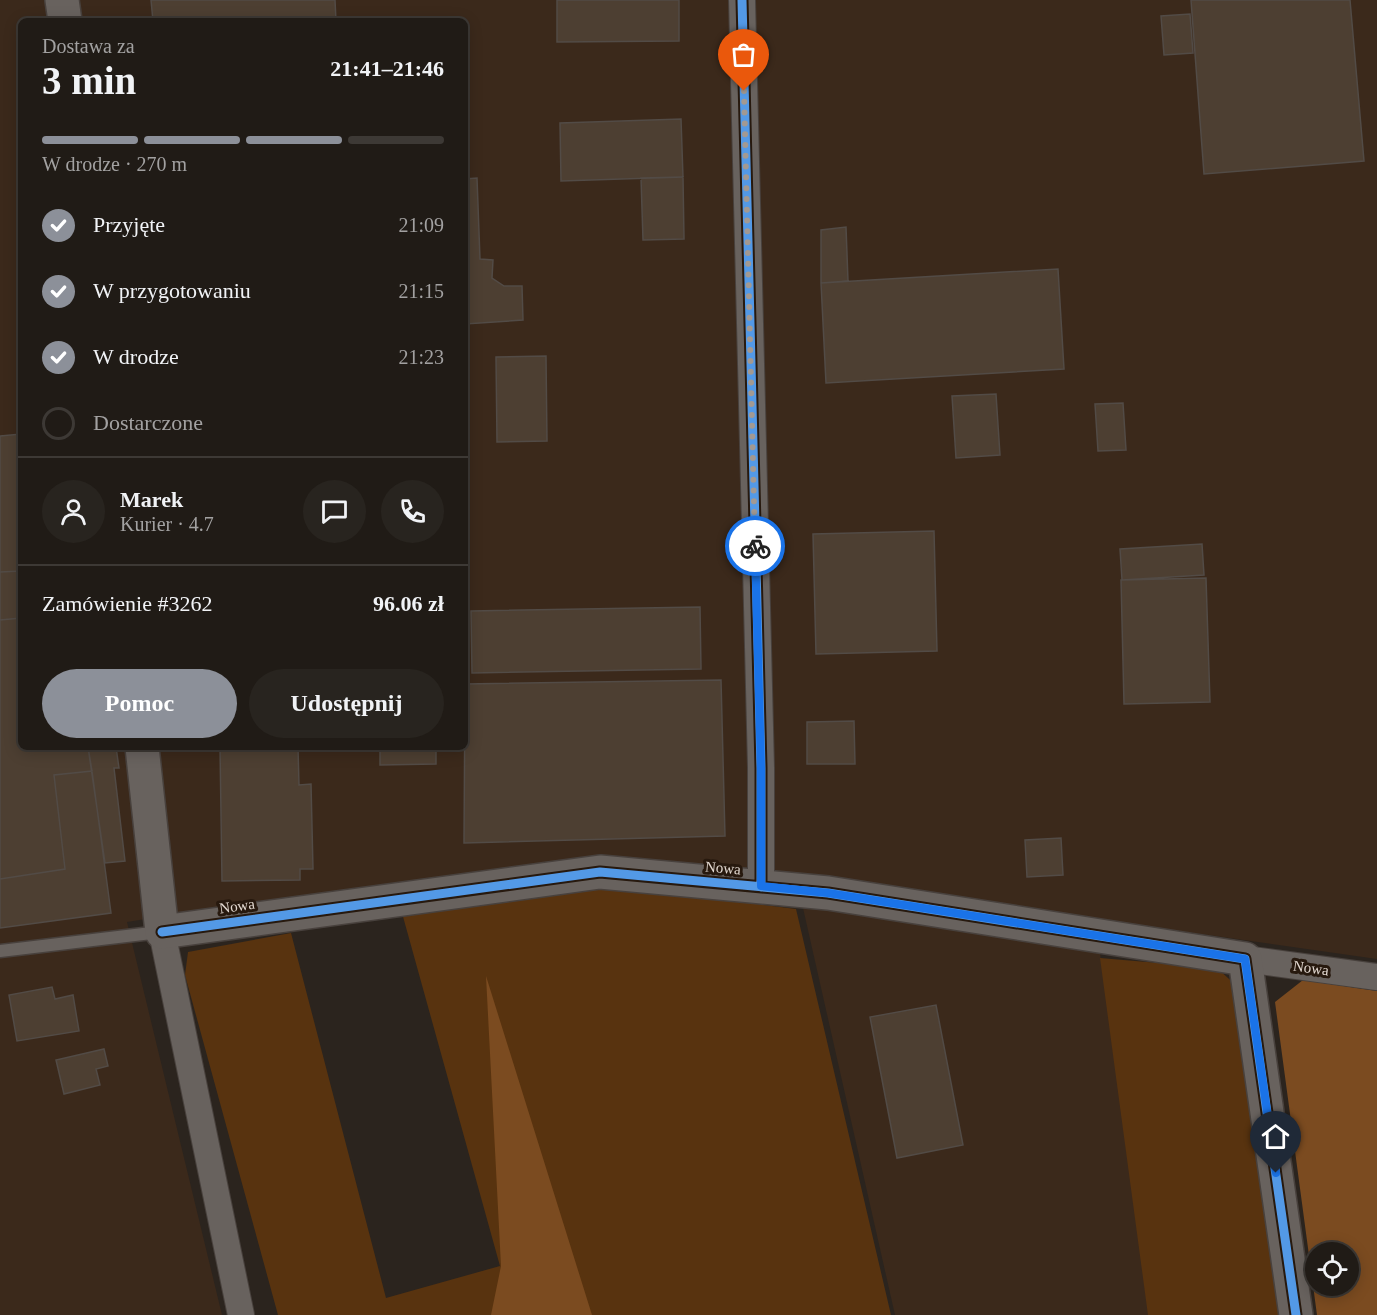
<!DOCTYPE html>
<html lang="pl">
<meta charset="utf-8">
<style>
:root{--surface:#201b16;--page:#28241f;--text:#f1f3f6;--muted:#a2a1a1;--line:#3d3935;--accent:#8c9099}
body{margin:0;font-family:"Times New Roman",serif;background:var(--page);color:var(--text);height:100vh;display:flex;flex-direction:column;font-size:22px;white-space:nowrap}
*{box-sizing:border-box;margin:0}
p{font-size:20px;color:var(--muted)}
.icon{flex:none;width:33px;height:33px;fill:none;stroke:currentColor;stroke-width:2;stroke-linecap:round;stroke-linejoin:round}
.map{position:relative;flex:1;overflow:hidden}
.drawer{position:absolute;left:18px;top:18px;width:450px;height:732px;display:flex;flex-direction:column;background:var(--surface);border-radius:9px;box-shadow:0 3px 15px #0003,0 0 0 2px var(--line)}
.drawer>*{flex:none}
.tools{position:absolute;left:1305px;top:1242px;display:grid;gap:12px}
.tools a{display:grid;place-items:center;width:54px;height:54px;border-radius:50%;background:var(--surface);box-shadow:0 3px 15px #0003,0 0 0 2px var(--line);font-size:30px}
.pin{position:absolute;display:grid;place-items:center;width:51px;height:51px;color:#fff;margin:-62px -26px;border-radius:50% 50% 50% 0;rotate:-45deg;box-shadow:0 0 6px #0007}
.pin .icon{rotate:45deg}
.courier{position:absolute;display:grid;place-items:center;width:60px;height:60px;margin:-30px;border:4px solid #1a73e8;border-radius:50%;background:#fff;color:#222;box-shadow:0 2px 8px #0007}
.head em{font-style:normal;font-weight:700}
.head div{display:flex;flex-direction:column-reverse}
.head{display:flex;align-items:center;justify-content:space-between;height:102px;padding:0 24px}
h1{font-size:39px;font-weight:700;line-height:45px}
.bar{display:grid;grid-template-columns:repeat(4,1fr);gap:9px 6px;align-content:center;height:72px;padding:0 24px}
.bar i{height:8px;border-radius:4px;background:var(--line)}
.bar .selected{background:var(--accent)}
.bar p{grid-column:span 4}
.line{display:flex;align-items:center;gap:15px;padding:0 24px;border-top:2px solid var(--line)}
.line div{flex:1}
.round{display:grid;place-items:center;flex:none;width:63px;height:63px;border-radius:32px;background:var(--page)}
ol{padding:0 24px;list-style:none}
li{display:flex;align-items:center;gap:18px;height:66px}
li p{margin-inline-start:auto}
li .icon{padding:6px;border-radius:50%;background:var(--accent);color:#fff;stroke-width:4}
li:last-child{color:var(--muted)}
li i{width:33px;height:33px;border:3px solid var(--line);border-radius:50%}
.primary-button{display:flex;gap:12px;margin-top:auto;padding:12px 24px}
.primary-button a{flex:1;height:69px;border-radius:36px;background:var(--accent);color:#fff;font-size:24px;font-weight:700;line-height:69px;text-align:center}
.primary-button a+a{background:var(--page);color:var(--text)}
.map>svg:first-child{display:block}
.built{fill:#3b291b;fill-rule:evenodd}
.green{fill:#58330f}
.forest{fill:#7b4b20;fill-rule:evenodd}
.building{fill:#4d3f32;stroke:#524b46;stroke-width:1.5}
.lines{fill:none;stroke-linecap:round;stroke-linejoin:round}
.lane-casing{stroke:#48413d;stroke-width:15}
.street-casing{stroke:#48413d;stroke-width:28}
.secondary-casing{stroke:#48413d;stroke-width:36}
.lane{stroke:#68625e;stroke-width:12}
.street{stroke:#68625e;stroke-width:26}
.secondary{stroke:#68625e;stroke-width:33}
.cycleway-casing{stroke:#27190e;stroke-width:13}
.cycleway{stroke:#5399e6;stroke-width:9}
.done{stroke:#a29992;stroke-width:6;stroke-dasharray:0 10.8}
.route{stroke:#1a73e8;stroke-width:8}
.labels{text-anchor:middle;stroke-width:6;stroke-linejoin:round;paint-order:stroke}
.street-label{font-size:15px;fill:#e2d8d0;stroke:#27190e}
</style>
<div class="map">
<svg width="1377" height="1315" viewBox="0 0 1377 1315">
<rect width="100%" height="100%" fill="#2b241e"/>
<!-- built -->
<path class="built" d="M0,0H1377V959L1095,919L1153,1315H895L796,877L177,914L127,922L222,1315H0ZM21,21H465V747H21Z"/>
<!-- green -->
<path class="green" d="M601,884L796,909L891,1315H278L185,975L188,952L291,933L386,1298L500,1266L402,913Z
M1100,958L1217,968L1240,989L1283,1315H1148Z"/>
<!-- forest -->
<path class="forest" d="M486,976L592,1315H491L501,1266Z
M1303,980L1377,991V1315H1317L1275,1002ZM1316,1252H1348V1286H1316Z"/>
<!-- building -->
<path class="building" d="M151,0H335L336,21H153Z
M557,0H679V41L557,42Z
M1191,0H1350L1364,161L1204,174Z
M1190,14L1193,53L1164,55L1161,16Z
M681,119L683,177L561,181L560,123Z
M683,177L684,239L643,240L641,178Z
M477,178L480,259L493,260L492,278L504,286H522L523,320L465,324V179Z
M846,227L848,281L821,283V230Z
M1058,269L1064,369L826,383L821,283Z
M546,356L547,441L497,442L496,357Z
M996,394L1000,455L956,458L952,396Z
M1123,403L1126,450L1098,451L1095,404Z
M21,434V571L0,572V436Z
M934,531L937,651L816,654L813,534Z
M1202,544L1204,575L1122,580L1120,549Z
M21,571V618L0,620V572Z
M1206,578L1210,702L1124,704L1121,580Z
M700,607L701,669L472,673L471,611Z
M21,618V747H88L92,771L54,775L65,869L0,879V620Z
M721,680L725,836L464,843L465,684Z
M854,721L855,764H807V722Z
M88,747H116L119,768H114L125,861L105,863Z
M220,747H298L299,785L311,784L313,869H300V880L222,881Z
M380,747H436V764L380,765Z
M92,771L111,913L0,928V879L65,869L54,775Z
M1061,838L1063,875L1027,877L1025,840Z
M52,987L55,999L73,995L79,1031L17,1041L9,995Z
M936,1005L963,1145L897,1158L870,1017Z
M104,1049L108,1066L96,1069L100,1085L64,1094L56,1060Z"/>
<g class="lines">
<defs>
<path id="lane" d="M0,951L160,932"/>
<path id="street" d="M742,0L761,768V887
M162,932L241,1315
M1245,959L1377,977"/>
<path id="secondary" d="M62,0L65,21
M142,747L162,932L600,872L828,893L1245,959L1296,1315"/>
</defs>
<!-- lane casing -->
<use href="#lane" class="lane-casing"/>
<!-- street casing -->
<use href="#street" class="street-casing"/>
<!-- secondary casing -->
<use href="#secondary" class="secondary-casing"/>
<!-- lane -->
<use href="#lane" class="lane"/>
<!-- street -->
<use href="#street" class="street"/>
<!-- secondary -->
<use href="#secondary" class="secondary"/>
<defs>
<path id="cycleway" d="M742,0L761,768V887
M162,932L600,872L828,893L1245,959L1296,1315"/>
</defs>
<!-- cycleway casing -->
<use href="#cycleway" class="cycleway-casing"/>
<!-- cycleway -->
<use href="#cycleway" class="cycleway"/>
</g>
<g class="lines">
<!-- done -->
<path class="done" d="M744,91L755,546"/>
<!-- route -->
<path class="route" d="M755,546L761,768V886L828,893L1245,959L1276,1173"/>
</g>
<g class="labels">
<!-- street labels -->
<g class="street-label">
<text transform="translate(723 868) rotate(5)" y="5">Nowa</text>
<text transform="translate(237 906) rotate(-8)" y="5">Nowa</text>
<text transform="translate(1311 968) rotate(8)" y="5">Nowa</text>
</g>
</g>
</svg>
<div class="tools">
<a><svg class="icon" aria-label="locate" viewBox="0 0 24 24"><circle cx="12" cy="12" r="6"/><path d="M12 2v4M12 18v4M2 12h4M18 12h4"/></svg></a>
</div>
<div class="pin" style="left:744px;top:91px;background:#ea580c"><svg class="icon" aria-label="bag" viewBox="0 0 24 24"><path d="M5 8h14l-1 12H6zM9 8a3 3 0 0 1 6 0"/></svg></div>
<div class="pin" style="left:1276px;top:1173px;background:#1f2937"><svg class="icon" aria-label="home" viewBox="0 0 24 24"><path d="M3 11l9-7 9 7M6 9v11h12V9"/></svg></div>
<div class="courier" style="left:755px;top:546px"><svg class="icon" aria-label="bike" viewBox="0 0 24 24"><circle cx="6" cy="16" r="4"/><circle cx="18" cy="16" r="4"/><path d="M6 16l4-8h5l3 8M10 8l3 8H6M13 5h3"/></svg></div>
<section class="drawer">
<div class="head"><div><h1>3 min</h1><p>Dostawa za</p></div><em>21:41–21:46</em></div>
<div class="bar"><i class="selected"></i><i class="selected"></i><i class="selected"></i><i></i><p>W drodze · 270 m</p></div>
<ol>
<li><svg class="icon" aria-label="check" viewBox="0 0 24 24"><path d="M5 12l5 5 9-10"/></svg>Przyjęte<p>21:09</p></li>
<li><svg class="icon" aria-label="check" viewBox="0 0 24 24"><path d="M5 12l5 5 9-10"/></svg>W przygotowaniu<p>21:15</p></li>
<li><svg class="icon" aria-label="check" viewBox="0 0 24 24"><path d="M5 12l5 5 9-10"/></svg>W drodze<p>21:23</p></li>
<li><i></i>Dostarczone</li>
</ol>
<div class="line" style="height:108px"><a class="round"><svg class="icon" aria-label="person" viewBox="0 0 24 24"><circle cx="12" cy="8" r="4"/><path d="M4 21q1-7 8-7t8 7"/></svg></a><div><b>Marek</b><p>Kurier · 4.7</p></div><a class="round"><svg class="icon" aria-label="chat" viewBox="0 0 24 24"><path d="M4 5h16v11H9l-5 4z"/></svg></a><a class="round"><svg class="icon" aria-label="phone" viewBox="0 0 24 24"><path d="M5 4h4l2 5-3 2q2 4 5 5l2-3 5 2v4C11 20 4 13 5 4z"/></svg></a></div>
<div class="line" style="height:78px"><div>Zamówienie #3262</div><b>96.06 zł</b></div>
<div class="primary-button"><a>Pomoc</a><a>Udostępnij</a></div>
</section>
</div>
